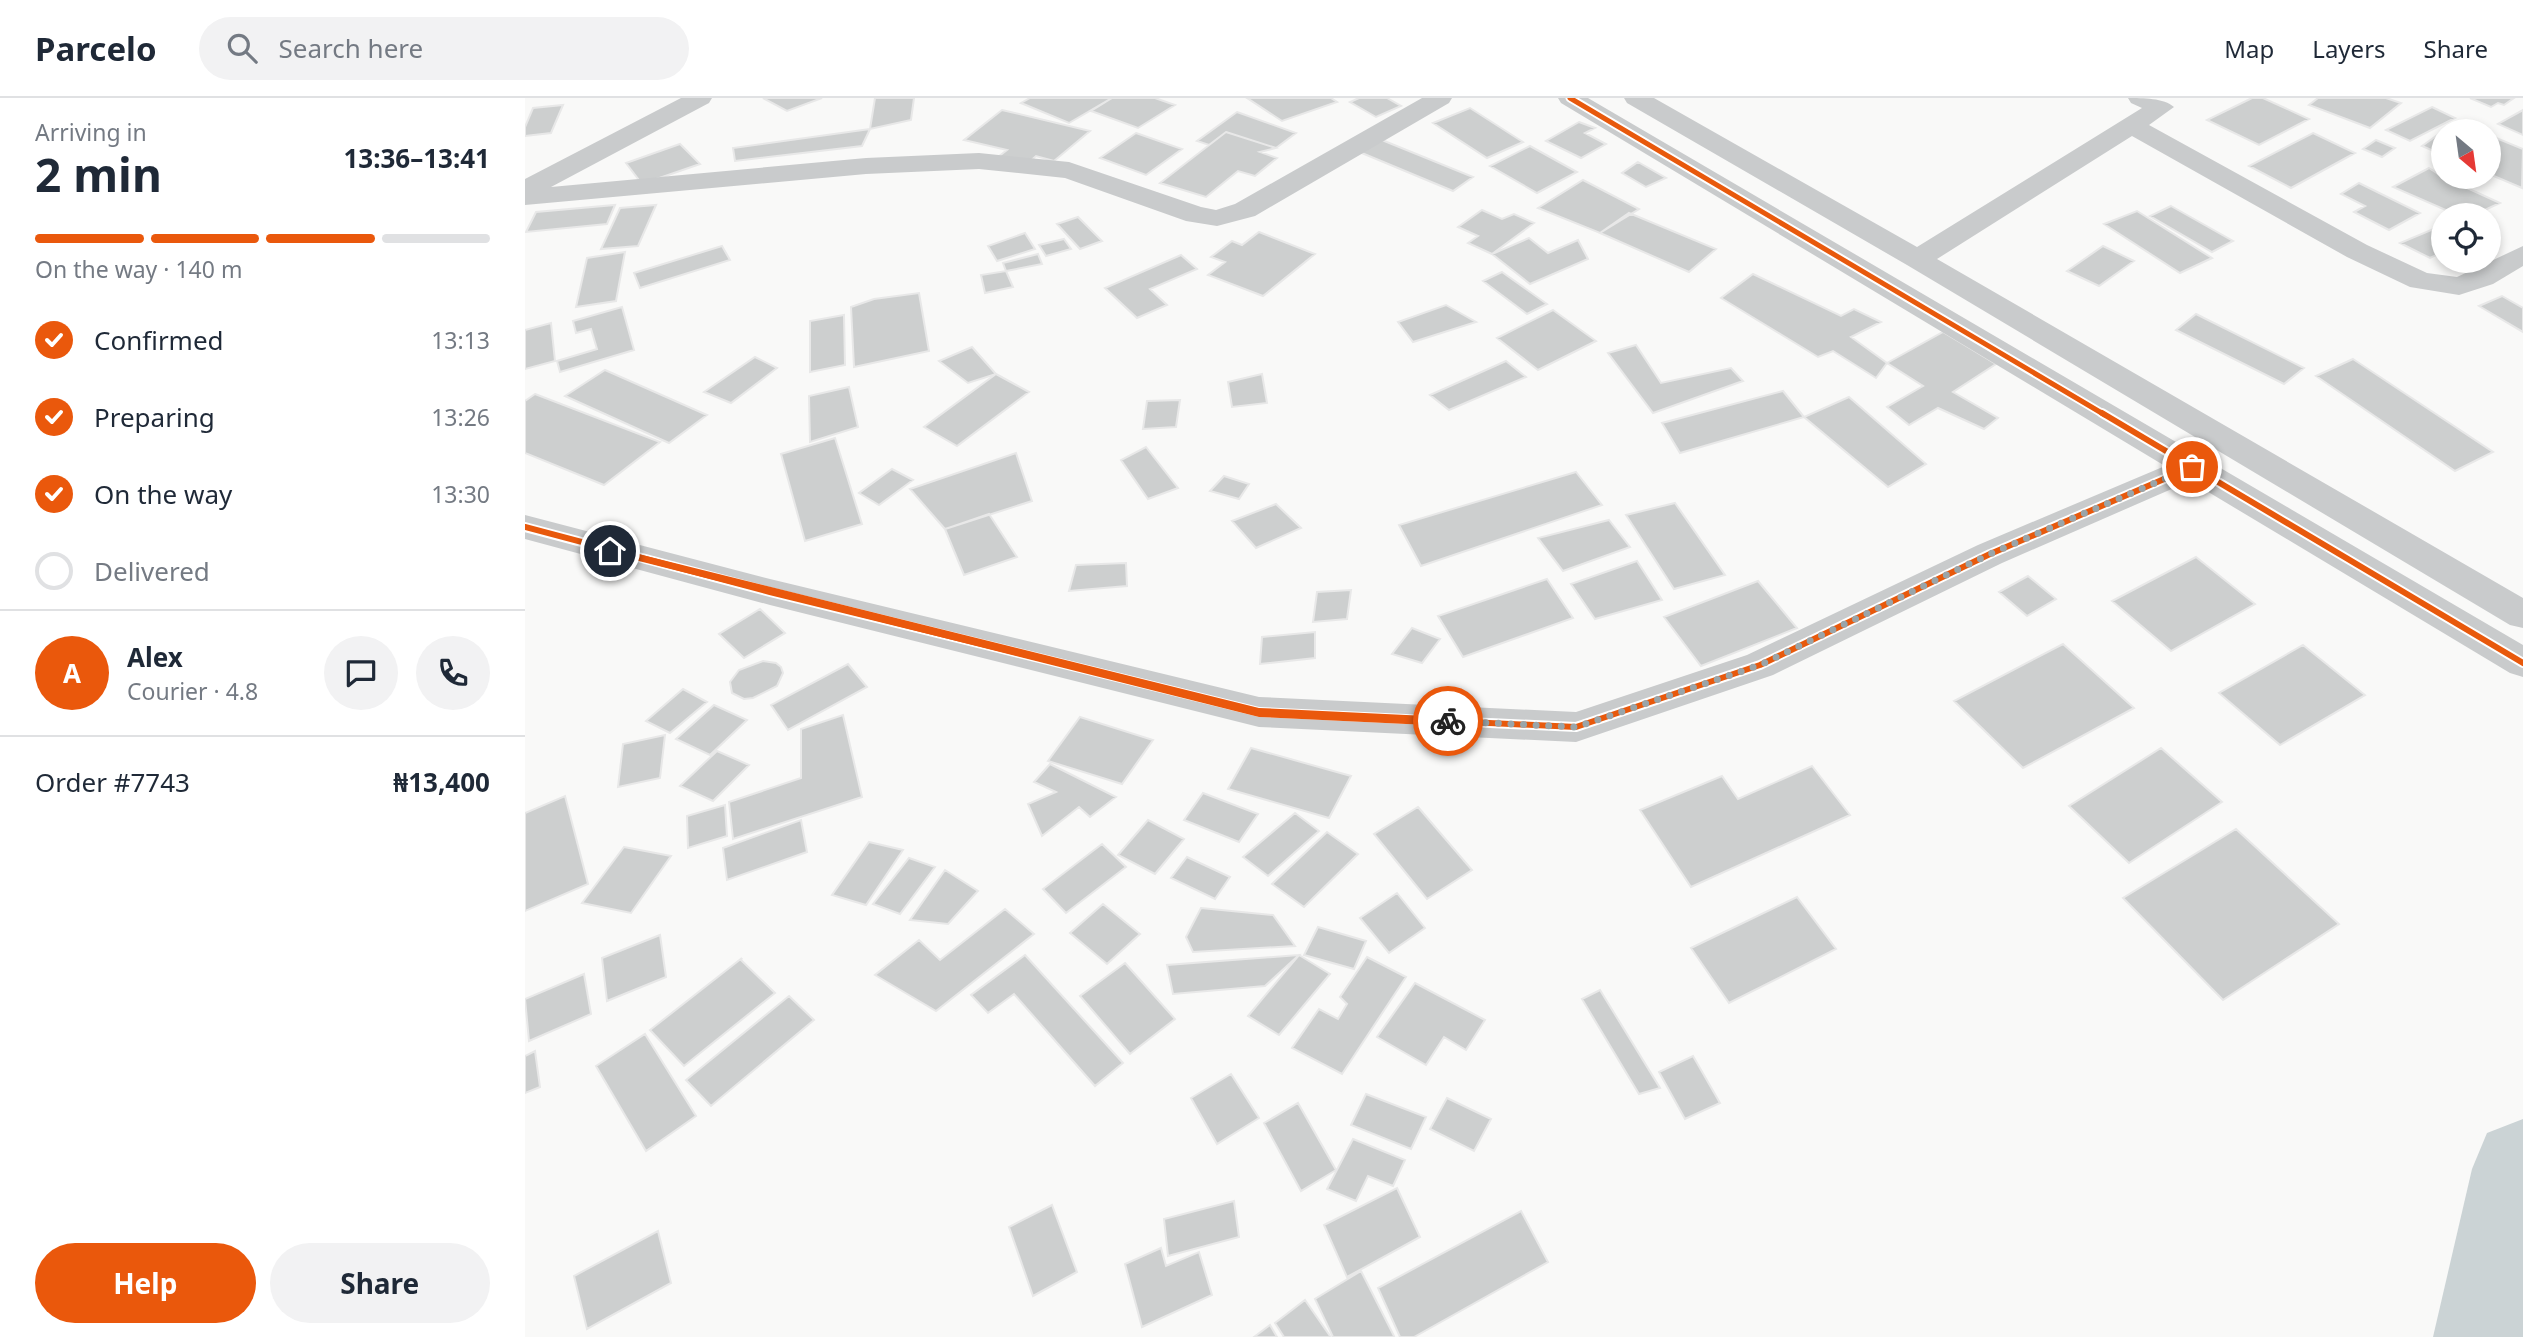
<!DOCTYPE html>
<meta charset="utf-8">
<style>
:root{--surface:#fff;--page:#f2f2f3;--text:#1f2937;--muted:#747a83;--line:#e0e1e3;--accent:#ea580c}
body{margin:0;font-family:"Noto Sans",sans-serif;background:var(--page);color:var(--text);height:100vh;display:flex;flex-direction:column;font-size:26px;white-space:nowrap}
*{box-sizing:border-box;margin:0}
p{font-size:23px;color:var(--muted)}
.icon{flex:none;width:38px;height:38px;fill:none;stroke:currentColor;stroke-width:2;stroke-linecap:round;stroke-linejoin:round}
.map{position:relative;flex:1;overflow:hidden}
.panel{display:flex;flex-direction:column;background:var(--surface);width:525px}
.panel>*{flex:none}
.needle{width:46px;rotate:151deg}
.controls{position:absolute;left:1906px;top:21px;display:grid;gap:14px}
.controls a{display:grid;place-items:center;width:70px;height:70px;border-radius:50%;background:var(--surface);box-shadow:0 4px 10px #0003;font-size:35px}
.pin{position:absolute;display:grid;place-items:center;width:60px;height:60px;color:#fff;margin:-30px;border:4px solid #fff;border-radius:50%;box-shadow:0 2px 7px #0007}
.courier{position:absolute;display:grid;place-items:center;width:70px;height:70px;margin:-35px;border:5px solid #ea580c;border-radius:50%;background:#fff;color:#222;box-shadow:0 2px 9px #0007}
.overview em{font-style:normal;font-weight:700}
.overview div{display:flex;flex-direction:column-reverse}
.overview{display:flex;align-items:center;justify-content:space-between;height:119px;padding:0 35px}
h1{font-size:46px;font-weight:700;line-height:52px}
.bar{display:grid;grid-template-columns:repeat(4,1fr);gap:10px 7px;align-content:center;height:84px;padding:0 35px}
.bar i{height:9px;border-radius:5px;background:var(--line)}
.bar .selected{background:var(--accent)}
.bar p{grid-column:span 4}
.line{display:flex;align-items:center;gap:18px;padding:0 35px;border-top:2px solid var(--line)}
.line div{flex:1}
.round{display:grid;place-items:center;flex:none;width:74px;height:74px;border-radius:37px;background:var(--page)}
ol{padding:0 35px;list-style:none}
li{display:flex;align-items:center;gap:21px;height:77px}
li p{margin-inline-start:auto}
li .icon{padding:7px;border-radius:50%;background:var(--accent);color:#fff;stroke-width:4}
li:last-child{color:var(--muted)}
li i{width:38px;height:38px;border:4px solid var(--line);border-radius:50%}
.action{display:flex;gap:14px;margin-top:auto;padding:14px 35px}
.action a{flex:1;height:80px;border-radius:42px;background:var(--accent);color:#fff;font-size:28px;font-weight:700;line-height:80px;text-align:center}
.action a+a{background:var(--page);color:var(--text)}
header{display:flex;align-items:center;gap:42px;box-sizing:border-box;height:98px;padding:0 35px;background:var(--surface);border-bottom:2px solid var(--line)}
header strong{font-size:33px}
nav{display:flex;gap:38px;margin-inline-start:auto;font-size:24px}
.search{width:490px;height:63px;background:var(--page);display:flex;align-items:center;gap:18px;box-sizing:border-box;padding:0 24px;border-radius:38px;color:var(--muted);font-size:26px}
main{display:flex;flex:1;min-height:0}
.map>svg:first-child{display:block}
.lines{fill:none;stroke-linecap:round;stroke-linejoin:round}
.river{fill:#cbd3d5;fill-rule:evenodd}
.building{fill:#cdcfcf;stroke:#e8e8e8;stroke-width:2}
.minor{fill:#c9cbcc;fill-rule:evenodd}
.cycleway-far1-casing{stroke:#fff;stroke-width:9}
.cycleway-casing{stroke:#fff;stroke-width:10}
.cycleway-far1{stroke:#e8590c;stroke-width:5}
.cycleway{stroke:#e8590c;stroke-width:6}
.route{fill:#ea580c}
.done{stroke:#9aa5a9;stroke-width:7;stroke-dasharray:0 12.6}
</style>
<header>
<strong>Parcelo</strong>
<div class="search"><svg class="icon" aria-label="search" viewBox="0 0 24 24"><circle cx="10" cy="10" r="6"/><path d="M15 15l6 6"/></svg>Search here</div>
<nav><a>Map</a><a>Layers</a><a>Share</a></nav>
</header>
<main>
<section class="panel">
<div class="overview"><div><h1>2 min</h1><p>Arriving in</p></div><em>13:36–13:41</em></div>
<div class="bar"><i class="selected"></i><i class="selected"></i><i class="selected"></i><i></i><p>On the way · 140 m</p></div>
<ol>
<li><svg class="icon" aria-label="check" viewBox="0 0 24 24"><path d="M5 12l5 5 9-10"/></svg>Confirmed<p>13:13</p></li>
<li><svg class="icon" aria-label="check" viewBox="0 0 24 24"><path d="M5 12l5 5 9-10"/></svg>Preparing<p>13:26</p></li>
<li><svg class="icon" aria-label="check" viewBox="0 0 24 24"><path d="M5 12l5 5 9-10"/></svg>On the way<p>13:30</p></li>
<li><i></i>Delivered</li>
</ol>
<div class="line" style="height:126px"><b class="round" style="background:var(--accent);color:#fff">A</b><div><b>Alex</b><p>Courier · 4.8</p></div><a class="round"><svg class="icon" aria-label="chat" viewBox="0 0 24 24"><path d="M4 5h16v11H9l-5 4z"/></svg></a><a class="round"><svg class="icon" aria-label="phone" viewBox="0 0 24 24"><path d="M5 4h4l2 5-3 2q2 4 5 5l2-3 5 2v4C11 20 4 13 5 4z"/></svg></a></div>
<div class="line" style="height:91px"><div>Order #7743</div><b>₦13,400</b></div>
<div class="action"><a>Help</a><a>Share</a></div>
</section>
<div class="map">
<svg width="1998" height="1239" viewBox="0 0 1998 1239">
<rect width="100%" height="100%" fill="#f9f9f8"/>
<g class="lines">
<!-- river -->
<path class="river" d="M1998,1021V1239H1908L1947,1071L1962,1035Z"/>
</g>
<!-- building -->
<path class="building" d="M238,0H297L262,13Z
M350,0H389L386,22L345,31Z
M505,0H587L544,25L496,5Z
M587,0H630L650,7L613,30L566,13Z
M722,0H806L812,4L757,23Z
M834,0H862L876,8L851,19L825,4Z
M1727,0H1738L1784,21L1734,47L1682,22Z
M1793,0H1861L1876,5L1845,30L1784,7Z
M1945,0H1989L1979,7L1973,5L1966,9Z
M38,7L26,35L0,38V29L8,10Z
M1907,9L1930,20L1885,43L1861,32Z
M945,10L998,44L962,60L908,25Z
M477,12L565,33L529,63L511,58L502,66L473,59L482,52L439,42Z
M1998,12V37L1973,26Z
M712,14L771,35L751,50L701,34L684,47L672,43Z
M1054,24L1070,30L1060,35L1081,46L1056,60L1021,43Z
M1931,24L1953,33H1918V57L1897,48Z
M345,31L337,48L210,63L208,50Z
M701,34L751,50L735,54L752,60L730,78L713,73L681,99L635,85Z
M611,35L657,51L621,77L575,60Z
M1788,35L1830,55L1766,90L1724,68Z
M1964,37L1998,51L1997,90L1964,76Z
M852,40L948,79L928,93L832,53Z
M1851,42L1870,50L1857,59L1838,51Z
M155,46L175,66L117,86L101,65Z
M1005,48L1052,74L1012,95L965,68Z
M1113,64L1141,80L1121,89L1097,75Z
M1904,70L1918,79L1975,105L1949,117H1932L1868,89Z
M1058,82L1114,111L1075,135L1013,110Z
M1834,85L1895,115L1864,132L1829,114L1840,108L1816,96Z
M90,107L82,126L1,134L11,114Z
M131,107L113,148L76,151L95,110Z
M1646,108L1708,143L1687,154L1625,118Z
M957,112L977,121L989,116L1009,125L967,156L943,145L953,138L933,129Z
M1612,113L1687,160L1655,175L1579,126Z
M1104,115L1191,151L1164,174L1075,135Z
M553,119L577,143L555,151L532,126Z
M1918,127V154L1905,160L1875,145Z
M734,134L790,156L738,198L683,177L700,164L686,159L707,143L717,147Z
M500,135L510,151L472,163L463,148Z
M1004,140L1023,155L1053,142L1063,161L1005,186L967,156Z
M539,141L546,151L521,158L514,147Z
M197,148L205,162L115,190L109,175Z
M1578,148L1609,163L1574,188L1542,173Z
M100,154L91,203L51,209L62,160Z
M513,156L517,166L481,173L478,165Z
M656,157L672,171L625,191L642,207L612,220L580,190Z
M481,173L488,189L460,195L456,177Z
M977,174L1022,206L1002,216L958,183Z
M1228,176L1316,218L1329,211L1356,224L1326,239L1362,265L1351,280L1308,253L1293,259L1196,200Z
M394,195L404,253L329,269L326,209L349,201Z
M1977,198L1998,210V234L1954,208Z
M921,207L951,224L888,244L873,224Z
M97,209L109,252L35,274L32,263L72,251L66,231L51,235L48,223Z
M1028,212L1071,243L1013,272L972,240Z
M1671,216L1779,270L1759,286L1651,232Z
M319,217L320,267L285,274V223Z
M26,225L30,263L0,271V232Z
M1418,234L1471,266L1428,294L1473,320L1459,331L1413,310L1384,327L1362,309L1398,288L1362,265Z
M1111,247L1136,285L1206,270L1218,283L1128,315L1083,255Z
M447,249L471,276L443,285L414,263Z
M230,259L252,270L206,305L179,294Z
M1828,261L1968,354L1930,373L1791,278Z
M981,263L1001,279L924,312L905,297Z
M80,272L182,317L144,345L40,298Z
M471,276L504,294L432,348L399,329Z
M737,276L742,305L707,309L703,284Z
M324,289L333,329L285,344L284,298Z
M1258,293L1279,319L1155,355L1137,325Z
M10,296L135,344L79,387L0,355V303Z
M1324,299L1401,366L1363,389L1279,319Z
M655,302L651,329L618,331L622,303Z
M310,340L337,426L280,443L256,356Z
M621,349L653,390L623,401L596,362Z
M491,355L507,403L420,431L385,391Z
M367,371L388,382L354,407L334,395Z
M1051,374L1077,407L896,468L874,427Z
M699,378L724,386L714,401L685,393Z
M1150,405L1200,477L1149,491L1101,417Z
M751,406L776,430L731,450L707,423Z
M464,416L492,459L439,477L420,431Z
M1084,422L1105,449L1038,473L1013,440Z
M1671,459L1730,506L1646,553L1587,503Z
M1112,463L1137,502L1070,521L1046,486Z
M601,465L602,488L544,493L551,467Z
M1503,478L1531,501L1502,518L1474,494Z
M1022,481L1048,520L938,559L913,518Z
M1233,483L1272,530L1176,568L1139,519Z
M826,492L822,521L788,524L792,494Z
M235,511L260,535L219,560L194,536Z
M887,530L915,541L897,565L867,556Z
M790,534V560L735,566L737,539Z
M1538,546L1609,610L1498,670L1429,603Z
M1778,547L1840,597L1755,647L1694,595Z
M238,563L251,565L256,569L258,575L252,588L228,600L219,601L207,595L205,584L214,572Z
M323,566L342,589L263,632L246,607Z
M158,591L182,604L145,635L121,623Z
M189,607L222,622L185,657L151,641Z
M318,617L337,699L208,741L204,704L276,680V631Z
M555,619L628,642L597,686L523,663Z
M140,637L135,680L93,689L98,646Z
M726,650L826,678L804,720L703,691Z
M1636,650L1697,704L1604,765L1544,708Z
M192,653L224,667L188,703L155,688Z
M525,666L591,699L565,719L554,709L517,738L503,706L531,694L509,684Z
M1287,668L1325,717L1166,789L1115,712L1197,678L1213,701Z
M678,695L733,716L714,744L659,722Z
M40,698L63,786L0,813V715Z
M200,707L202,738L163,750L162,718Z
M893,709L947,772L902,801L849,736Z
M770,715L794,733L743,778L718,759Z
M276,722L282,754L202,782L198,750Z
M623,722L659,741L630,776L593,757Z
M1711,731L1814,826L1698,902L1598,800Z
M802,734L833,756L779,809L747,786Z
M344,744L378,752L341,807L307,797Z
M577,746L601,769L541,815L518,791Z
M99,749L146,758L106,815L57,805Z
M662,759L705,779L690,801L646,780Z
M384,760L410,769L375,816L348,806Z
M420,772L453,793L423,826L385,822Z
M872,795L900,830L864,855L835,820Z
M1272,799L1311,851L1204,905L1166,850Z
M578,806L615,836L582,866L545,835Z
M676,810L748,817L770,848L668,854L661,839Z
M480,811L509,836L411,913L350,877L394,842L415,862Z
M793,829L841,843L829,871L779,857Z
M135,837L141,879L82,903L77,860Z
M500,857L598,965L570,988L489,896L463,915L446,897Z
M774,857L805,876L754,937L723,918Z
M774,857L740,888L648,896L642,867Z
M842,859L881,879L817,976L767,950L794,911L813,921L822,906L815,899Z
M217,860L216,862L250,895L159,968L125,932Z
M600,865L650,921L605,956L555,898Z
M59,876L66,916L4,943L0,901Z
M890,885L960,922L941,952L919,939L901,967L852,939Z
M1075,892L1135,990L1114,996L1057,901Z
M264,898L289,922L186,1008L161,982Z
M120,936L171,1018L121,1053L71,968Z
M10,953L15,989L0,995V958Z
M1168,958L1195,1005L1160,1021L1134,974Z
M706,976L734,1020L692,1046L666,1000Z
M841,996L901,1019L886,1051L826,1027Z
M922,1000L966,1021L949,1053L905,1031Z
M773,1005L811,1072L776,1093L739,1025Z
M828,1041L880,1062L868,1088L843,1078L831,1103L802,1091Z
M872,1090L895,1139L822,1179L799,1127Z
M709,1103L714,1139L643,1158L639,1121Z
M527,1107L552,1174L508,1198L484,1129Z
M996,1113L1023,1164L889,1239H875L853,1190Z
M133,1133L146,1185L62,1231L49,1178Z
M636,1150L641,1168L674,1154L687,1197L617,1229L600,1166Z
M836,1173L869,1238L868,1239H808L790,1201Z
M780,1202L805,1238L804,1239H759L750,1225Z
M745,1227L752,1239H729Z"/>
<g class="lines">
<!-- minor -->
<path class="minor" d="M156,0H187L184,5L26,89L341,60L454,55L544,64L676,109L691,112L710,106L897,0H927L924,5L730,118L692,128L661,123L540,80L454,71L341,76L0,107V81Z
M1033,0H1063L1998,547V579L1985,575L1665,383L1477,465L1248,577L1051,644L734,629L245,507L0,441V417L245,481L734,599L1051,614L1222,557L1453,447L1640,368L1036,5Z
M1099,0H1129L1392,149L1617,10L1606,5L1603,0C1618,0 1639,0 1649,9L1624,27L1842,147L1902,175L1932,179L1998,148V168L1968,186L1934,197L1885,189L1822,159L1607,38L1412,161L1998,500V530L1985,527L1382,167L1102,5Z"/>
<defs>
<path id="cycleway-far1" d="M1045,0L1580,317"/>
<path id="cycleway" d="M1577,315L1998,565
M0,429L245,494L734,614L1051,629L1235,567L1465,456L1667,369"/>
</defs>
<!-- cycleway-far1 casing -->
<use href="#cycleway-far1" class="cycleway-far1-casing"/>
<!-- cycleway casing -->
<use href="#cycleway" class="cycleway-casing"/>
<!-- cycleway-far1 -->
<use href="#cycleway-far1" class="cycleway-far1"/>
<!-- cycleway -->
<use href="#cycleway" class="cycleway"/>
</g>
<!-- route -->
<path class="route" d="M85,449L734,610L923,619L929,623L923,628L734,619L82,455V450Z"/>
<g class="lines">
<!-- done -->
<path class="done" d="M923,623L1051,629L1182,585L1235,567L1465,456L1667,369"/>
</g>
</svg>
<div class="controls">
<a><svg class="needle" viewBox="-14 -14 28 28"><path d="M0-13l5 13h-10z" fill="#e53935"/><path d="M0 13l5-13h-10z" fill="#747a83"/></svg></a>
<a><svg class="icon" aria-label="locate" viewBox="0 0 24 24"><circle cx="12" cy="12" r="6"/><path d="M12 2v4M12 18v4M2 12h4M18 12h4"/></svg></a>
</div>
<div class="pin" style="left:1667px;top:369px;background:#ea580c"><svg class="icon" aria-label="bag" viewBox="0 0 24 24"><path d="M5 8h14l-1 12H6zM9 8a3 3 0 0 1 6 0"/></svg></div>
<div class="pin" style="left:85px;top:453px;background:#1f2937"><svg class="icon" aria-label="home" viewBox="0 0 24 24"><path d="M3 11l9-7 9 7M6 9v11h12V9"/></svg></div>
<div class="courier" style="left:923px;top:623px"><svg class="icon" aria-label="bike" viewBox="0 0 24 24"><circle cx="6" cy="16" r="4"/><circle cx="18" cy="16" r="4"/><path d="M6 16l4-8h5l3 8M10 8l3 8H6M13 5h3"/></svg></div>
</div>
</main>
